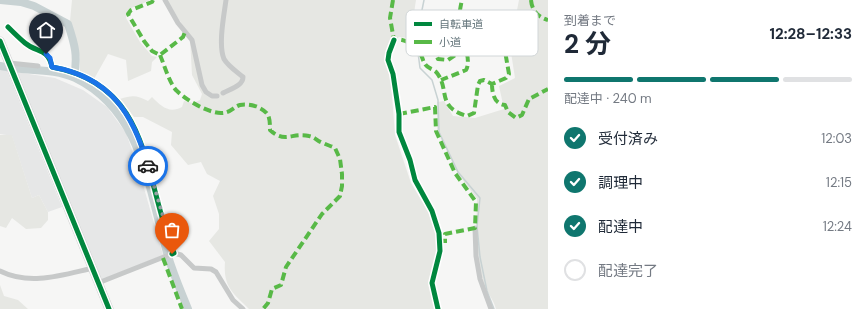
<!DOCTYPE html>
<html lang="ja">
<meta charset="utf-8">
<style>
:root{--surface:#fff;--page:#f2f2f3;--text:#1f2937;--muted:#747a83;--line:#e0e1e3;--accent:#0f766e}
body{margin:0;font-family:"DM Sans","Noto Sans JP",sans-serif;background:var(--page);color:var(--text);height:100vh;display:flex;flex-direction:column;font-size:15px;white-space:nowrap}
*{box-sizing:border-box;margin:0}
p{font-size:13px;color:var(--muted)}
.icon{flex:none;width:22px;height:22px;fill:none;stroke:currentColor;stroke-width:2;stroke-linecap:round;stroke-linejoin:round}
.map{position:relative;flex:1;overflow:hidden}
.drawer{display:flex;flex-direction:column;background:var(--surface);width:320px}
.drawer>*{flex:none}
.pin{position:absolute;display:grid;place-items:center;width:34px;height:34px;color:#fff;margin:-41px -17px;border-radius:50% 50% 50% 0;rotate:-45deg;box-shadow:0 0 4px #0007}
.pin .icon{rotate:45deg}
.courier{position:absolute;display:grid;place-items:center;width:40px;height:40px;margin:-20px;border:3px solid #1a73e8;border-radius:50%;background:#fff;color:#222;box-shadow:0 1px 5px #0007}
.headline em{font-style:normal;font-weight:700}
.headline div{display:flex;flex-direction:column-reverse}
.headline{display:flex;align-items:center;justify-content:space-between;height:68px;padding:0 16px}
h1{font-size:26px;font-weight:700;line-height:30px}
.bar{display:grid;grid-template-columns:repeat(4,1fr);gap:6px 4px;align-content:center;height:48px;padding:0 16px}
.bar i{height:5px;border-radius:3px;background:var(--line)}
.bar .active{background:var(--accent)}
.bar p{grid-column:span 4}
ol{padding:0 16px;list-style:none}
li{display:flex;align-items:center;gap:12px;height:44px}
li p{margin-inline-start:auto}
li .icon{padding:4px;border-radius:50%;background:var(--accent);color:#fff;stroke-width:4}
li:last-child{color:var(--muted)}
li i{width:22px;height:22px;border:2px solid var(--line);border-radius:50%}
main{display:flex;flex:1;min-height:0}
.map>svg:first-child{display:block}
.built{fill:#e6e7e7}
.green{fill:#e6e7e3}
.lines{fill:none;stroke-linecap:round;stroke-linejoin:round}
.stream{stroke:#c8d2d3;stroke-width:1.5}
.river{stroke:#c8d2d3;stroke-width:8}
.secondary-casing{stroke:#d1d2d2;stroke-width:9}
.street{stroke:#c7c9c9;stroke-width:5}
.secondary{stroke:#dddede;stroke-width:7}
.quiet{stroke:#58b947;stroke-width:4;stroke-dasharray:8 4;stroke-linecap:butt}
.cycleway-casing{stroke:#fff;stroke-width:8}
.cycleway{stroke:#00873e;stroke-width:5}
.done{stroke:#98a3a6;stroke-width:4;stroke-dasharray:0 7.2}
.route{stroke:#1a73e8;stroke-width:5}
.key{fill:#fff;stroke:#d1d6d8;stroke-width:1}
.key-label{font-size:11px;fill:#65767c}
</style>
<main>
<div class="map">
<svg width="548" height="309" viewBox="0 0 548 309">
<rect width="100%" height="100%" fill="#f6f6f5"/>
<!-- built -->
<path class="built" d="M0,69L7,71L62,207L48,212L39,195L32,198L12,136L0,134Z
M16,72L55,78L83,90L107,107L126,133L138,167L163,255L101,280Z"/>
<!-- green -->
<path class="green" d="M72,0H151L129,9L126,18L140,42L152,56L157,57L152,62L151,71L128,81L126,60L108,54L94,79L80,71V57L70,21Z
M167,0H416L414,13L407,21L408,38L400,37L391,40L386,56L391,83L395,135L411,183L429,213L436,233L438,250L435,265L429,281L435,309H249C233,293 223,287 225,262L209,241L219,229V214L213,196L220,181L207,174L201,162L188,165L171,145L172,132L143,117H134L120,99C132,95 137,95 148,101L152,97C161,106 169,114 182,107L184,101L193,103L200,100L202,94L192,75L190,38Z
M519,0H548V309H496C494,300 487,293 484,284C476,259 476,225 477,199L457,172L437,131V102L444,101L453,116L475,118L504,109L499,86L515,78L510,46Z
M0,135H12L32,198L39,195L48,212V220L41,228L26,229L12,218L6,228L0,226Z
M0,285L4,296L18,300L28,309H0Z"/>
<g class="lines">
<!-- stream -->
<path class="stream" d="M424,0L421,15L414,20L412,26L413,34L417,45L420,68L432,80L438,100L439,132L458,172L480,198L477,226L480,257L487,291L494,309"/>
<!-- river -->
<path class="river" d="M0,0L21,2L34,6L68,24C75,45 78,56 74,77
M0,66C24,72 52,67 75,78C141,110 148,185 166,249C171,269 180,289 188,309"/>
<defs>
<path id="secondary" d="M0,41L109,309"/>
</defs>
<!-- secondary casing -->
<use href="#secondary" class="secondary-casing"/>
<!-- street -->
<path class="street" d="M165,0L178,23L192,40L202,85L206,92L212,96H217
M8,27C13,32 19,38 25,43C37,53 48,48 52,67C153,85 143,179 174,253
M394,40L389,53L388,60L393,74L399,114V132L410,160L415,180L432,211L439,233L440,251L432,283L438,309
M9,63L38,66
M223,93C230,89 243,86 243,77C237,72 228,66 224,59C218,45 224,15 226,0
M475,228L476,256L480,279L491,309
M0,271C30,286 62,275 93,268
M98,283L174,253L181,255L194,268L211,269L216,272L233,300L243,309"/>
<!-- secondary -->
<use href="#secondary" class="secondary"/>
<!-- quiet -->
<path class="quiet" d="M153,0L152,2L131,10L128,14L144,41L152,51L160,55L183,37L185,32
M393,0L390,18L394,40C402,37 416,45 420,53C422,56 423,61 425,64C428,69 434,69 437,73C450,90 436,107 467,116L474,113L478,85L480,81L484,80L492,84L506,78L509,74L505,51L498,39L488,35L475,26L459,24
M531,0C532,11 538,17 548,20
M436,22L435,53L438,59L448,60L463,50L466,51C468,56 469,65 466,70L441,80
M437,31L445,47L447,48C459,34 458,16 462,0
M160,55C164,64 170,85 177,91C186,100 208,113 221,113C231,113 233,107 240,105C249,103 263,107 268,115C270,119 270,126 270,130C285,144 292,132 309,136C315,137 317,141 323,143C327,145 331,146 335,148L340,159L342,174V186L340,196L322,214L286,267L281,285L272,289L268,303L263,309
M492,84C492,93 494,104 505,105L508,112L516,118L522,115L529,99L548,89
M399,114L435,107L436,131L455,173L476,202L475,228L445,234V243
M163,258L182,309"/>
<defs>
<path id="cycleway" d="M8,27C13,32 19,38 25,43C37,53 48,48 52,67C153,85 143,179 174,253L172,254
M394,40L389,53L388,60L393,74L399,114V132L410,160L415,180L432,211L439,233L440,251L432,283L438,309
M0,41L109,309"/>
</defs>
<!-- cycleway casing -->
<use href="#cycleway" class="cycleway-casing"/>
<!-- cycleway -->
<use href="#cycleway" class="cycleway"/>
</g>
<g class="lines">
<!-- done -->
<path class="done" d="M148,166L174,253L172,254"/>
<!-- route -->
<path class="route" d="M46,54L50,58L52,67C110,77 133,113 148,166"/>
</g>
<!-- legend -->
<rect x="406" y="10" width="132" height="46" rx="6" class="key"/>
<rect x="414" y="22" width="18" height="4" fill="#00873e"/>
<rect x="414" y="40" width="18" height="4" fill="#58b947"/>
<g class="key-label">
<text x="439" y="28">自転車道</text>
<text x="439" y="46">小道</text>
</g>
</svg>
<div class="pin" style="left:172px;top:254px;background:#ea580c"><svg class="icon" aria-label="bag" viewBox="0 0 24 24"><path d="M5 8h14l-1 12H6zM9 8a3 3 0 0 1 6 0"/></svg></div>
<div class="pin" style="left:46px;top:54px;background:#1f2937"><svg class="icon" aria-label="home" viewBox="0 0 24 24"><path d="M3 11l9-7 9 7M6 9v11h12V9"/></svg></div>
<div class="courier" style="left:148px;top:166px"><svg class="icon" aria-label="car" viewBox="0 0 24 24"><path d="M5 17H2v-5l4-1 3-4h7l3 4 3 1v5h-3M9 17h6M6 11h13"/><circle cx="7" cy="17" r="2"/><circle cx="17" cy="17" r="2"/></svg></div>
</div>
<section class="drawer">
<div class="headline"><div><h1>2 分</h1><p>到着まで</p></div><em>12:28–12:33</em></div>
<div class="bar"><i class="active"></i><i class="active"></i><i class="active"></i><i></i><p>配達中 · 240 m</p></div>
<ol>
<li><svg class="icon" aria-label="check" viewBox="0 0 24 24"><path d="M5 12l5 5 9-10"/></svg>受付済み<p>12:03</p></li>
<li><svg class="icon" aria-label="check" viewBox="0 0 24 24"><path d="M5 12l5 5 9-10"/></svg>調理中<p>12:15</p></li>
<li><svg class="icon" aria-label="check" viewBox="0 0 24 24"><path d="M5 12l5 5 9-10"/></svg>配達中<p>12:24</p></li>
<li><i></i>配達完了</li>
</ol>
</section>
</main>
